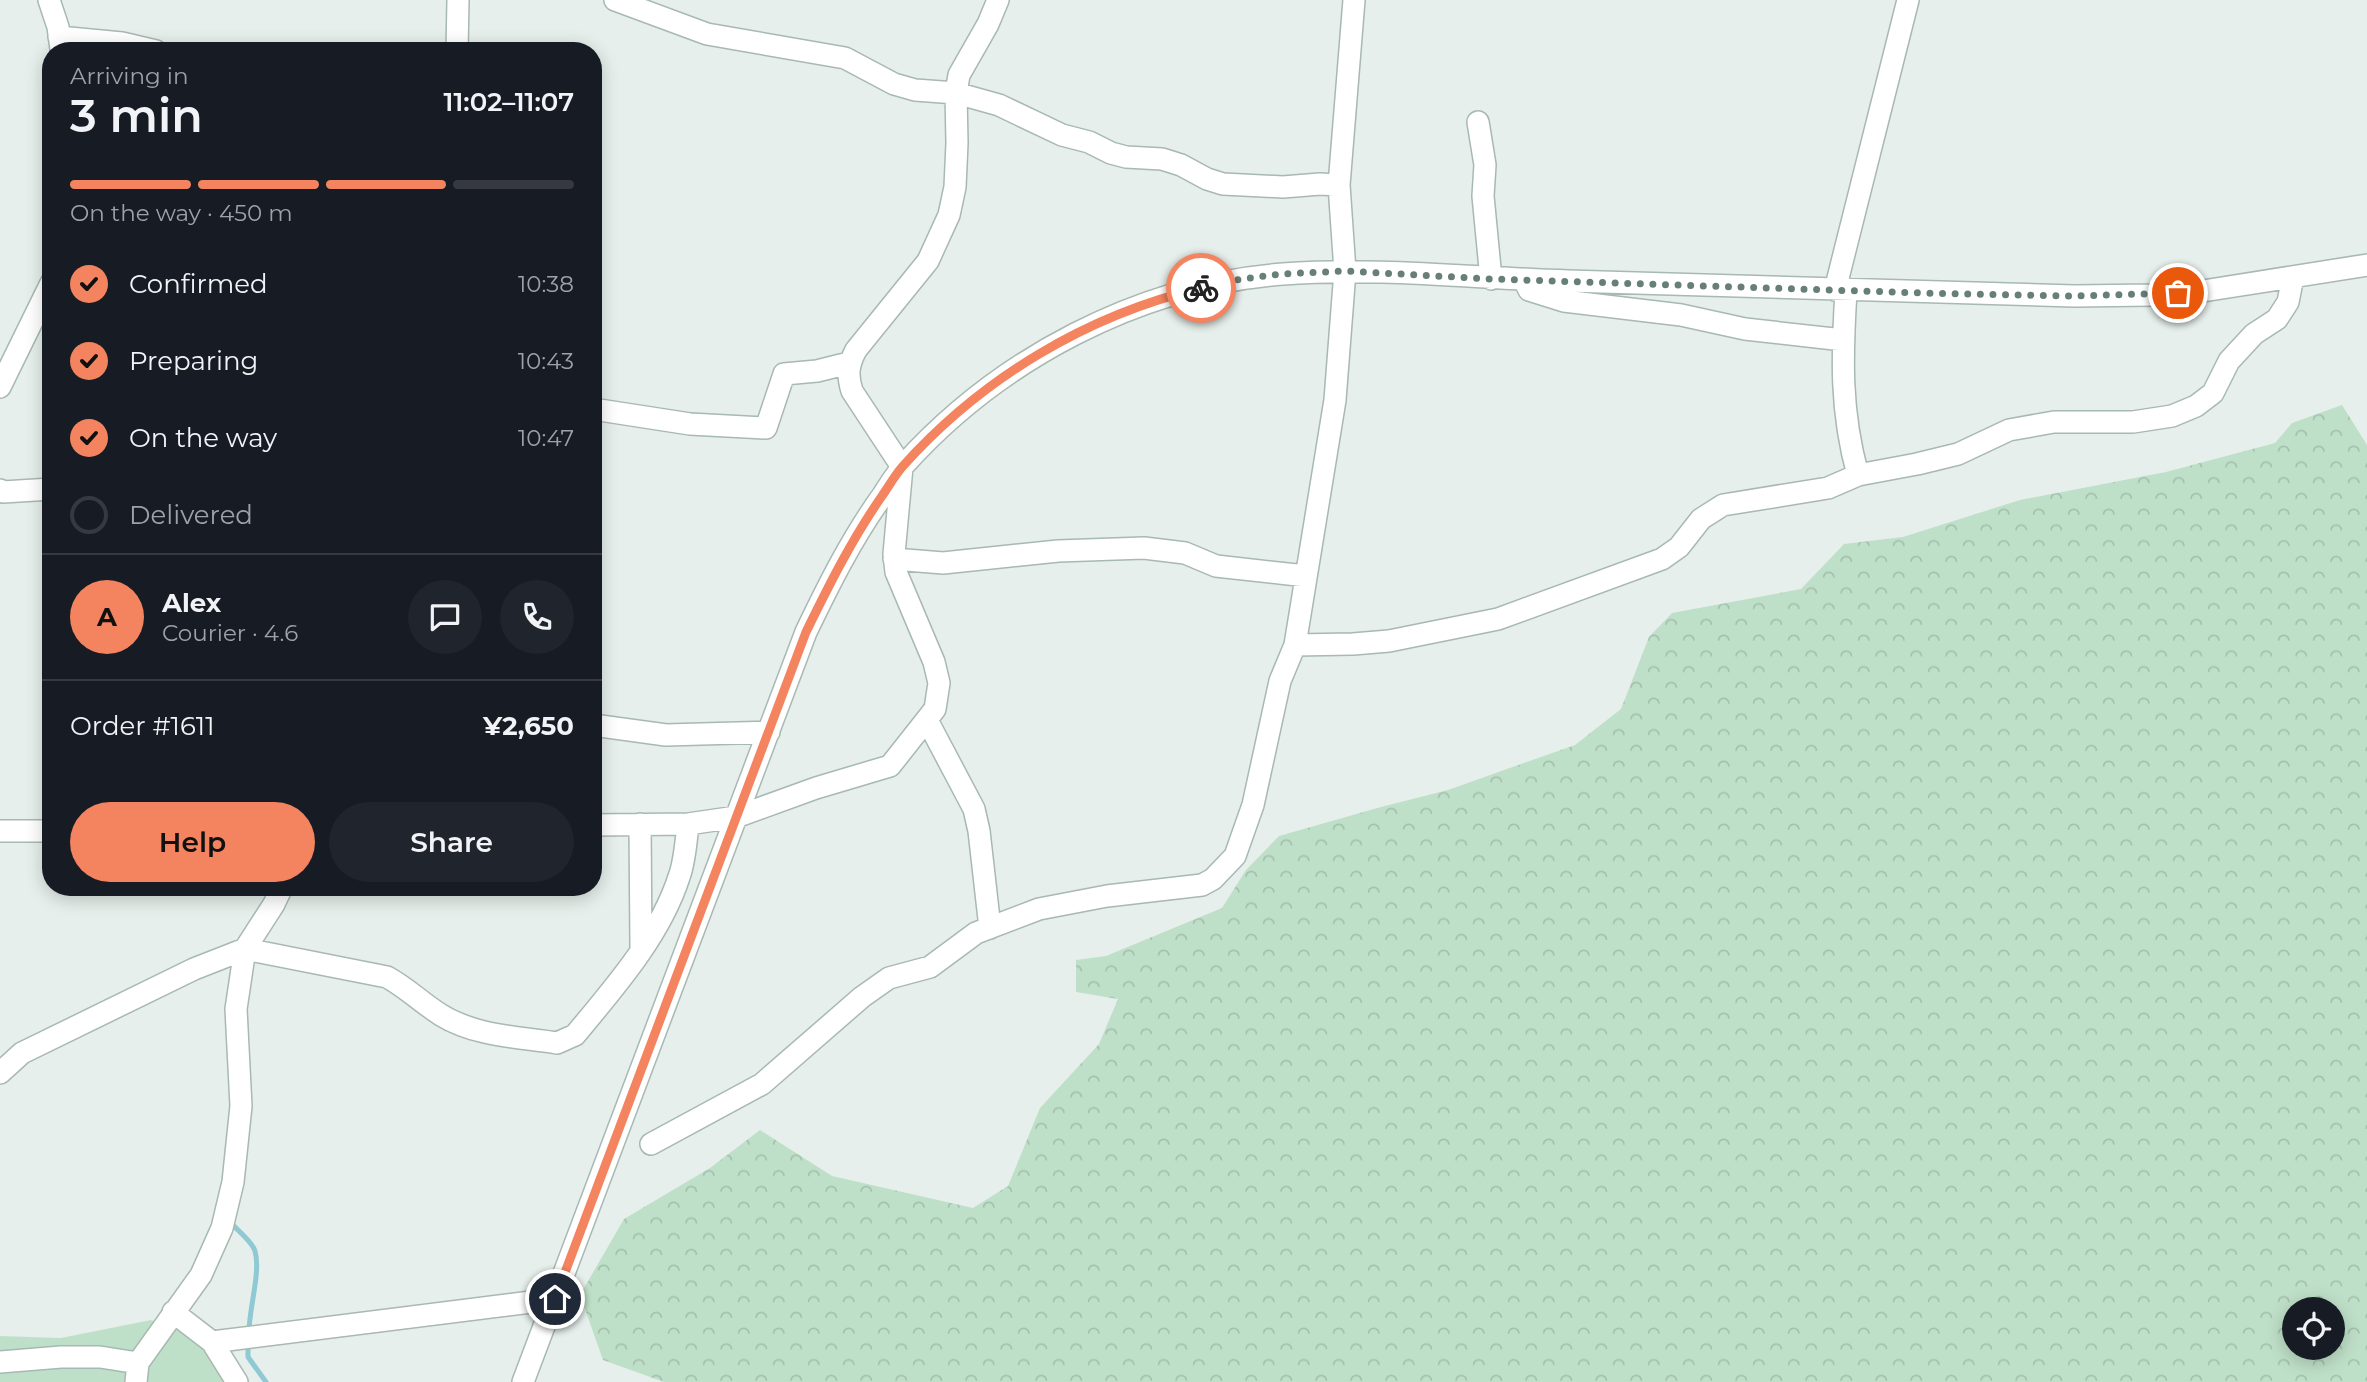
<!DOCTYPE html>
<meta charset="utf-8">
<style>
:root{--surface:#171b24;--page:#20242c;--text:#f1f3f6;--muted:#9ea1a6;--line:#363941;--accent:#f4845f}
body{margin:0;font-family:Montserrat,sans-serif;background:var(--page);color:var(--text);height:100vh;display:flex;flex-direction:column;font-size:26px;white-space:nowrap}
*{box-sizing:border-box;margin:0}
p{font-size:23px;color:var(--muted)}
.icon{flex:none;width:38px;height:38px;fill:none;stroke:currentColor;stroke-width:2;stroke-linecap:round;stroke-linejoin:round}
.map{position:relative;flex:1;overflow:hidden}
.side{position:absolute;left:42px;top:42px;width:560px;height:854px;display:flex;flex-direction:column;background:var(--surface);border-radius:28px;box-shadow:0 4px 18px #0003}
.side>*{flex:none}
.tools{position:absolute;left:2282px;top:1297px;display:grid;gap:14px}
.tools a{display:grid;place-items:center;width:63px;height:63px;border-radius:50%;background:var(--surface);box-shadow:0 4px 18px #0003;font-size:35px}
.pin{position:absolute;display:grid;place-items:center;width:60px;height:60px;color:#fff;margin:-30px;border:4px solid #fff;border-radius:50%;box-shadow:0 2px 7px #0007}
.courier{position:absolute;display:grid;place-items:center;width:70px;height:70px;margin:-35px;border:5px solid #f4845f;border-radius:50%;background:#fff;color:#222;box-shadow:0 2px 9px #0007}
.headline em{font-style:normal;font-weight:600}
.headline div{display:flex;flex-direction:column-reverse}
.headline{display:flex;align-items:center;justify-content:space-between;height:119px;padding:0 28px}
h1{font-size:46px;font-weight:600;line-height:52px}
.bar{display:grid;grid-template-columns:repeat(4,1fr);gap:10px 7px;align-content:center;height:84px;padding:0 28px}
.bar i{height:9px;border-radius:5px;background:var(--line)}
.bar .active{background:var(--accent)}
.bar p{grid-column:span 4}
.line{display:flex;align-items:center;gap:18px;padding:0 28px;border-top:2px solid var(--line)}
.line div{flex:1}
.round{display:grid;place-items:center;flex:none;width:74px;height:74px;border-radius:37px;background:var(--page)}
ol{padding:0 28px;list-style:none}
li{display:flex;align-items:center;gap:21px;height:77px}
li p{margin-inline-start:auto}
li .icon{padding:7px;border-radius:50%;background:var(--accent);color:#111;stroke-width:4}
li:last-child{color:var(--muted)}
li i{width:38px;height:38px;border:4px solid var(--line);border-radius:50%}
.button{display:flex;gap:14px;margin-top:auto;padding:14px 28px}
.button a{flex:1;height:80px;border-radius:42px;background:var(--accent);color:#111;font-size:28px;font-weight:600;line-height:80px;text-align:center}
.button a+a{background:var(--page);color:var(--text)}
.map>svg:first-child{display:block}
.forest{fill:url(#forest-crowns);fill-rule:evenodd}
.green{fill:#bfe0c8}
.lines{fill:none;stroke-linecap:round;stroke-linejoin:round}
.stream{stroke:#8ec9d4;stroke-width:5}
.minor-casing{stroke:#a8b8b2;stroke-width:24}
.minor{stroke:#fff;stroke-width:21}
.done{stroke:#687f78;stroke-width:7;stroke-dasharray:0 12.6}
.route{stroke:#f4845f;stroke-width:9}
</style>
<div class="map">
<svg width="2367" height="1382" viewBox="0 0 2367 1382">
<defs>
<pattern id="forest-crowns" width="20" height="18" patternUnits="userSpaceOnUse" patternTransform="scale(1.75)"><rect width="20" height="18" fill="#bfe0c8"/><path d="M2 6a3 3 0 1 1 6 0M12 15a3 3 0 1 1 6 0" fill="none" stroke="#a4c1ad"/></pattern>
</defs>
<rect width="100%" height="100%" fill="#e6efeb"/>
<!-- forest -->
<path class="forest" d="M2342,405L2367,445V1382H664L603,1360L580,1295L624,1219L710,1168L760,1130L832,1176L973,1208L1008,1186L1040,1108L1099,1044L1118,999L1076,992V960L1106,956L1222,908L1246,870L1279,836L1381,807L1448,790L1575,745L1621,709L1649,637L1672,613L1801,589L1844,544L1903,537L2020,500L2166,472L2275,443L2292,423ZM2294,1309H2333V1348H2294Z"/>
<!-- green -->
<path class="green" d="M151,1320L211,1343L238,1382H0V1336L61,1338Z"/>
<g class="lines">
<!-- stream -->
<path class="stream" d="M230,1222C237,1230 252,1241 255,1251C261,1272 249,1308 249,1332
M248,1342V1357L266,1382"/>
<defs>
<path id="minor" d="M49,0L58,27L61,49
M615,0L707,34L845,58L894,84L915,90L956,93L999,105L1062,135L1089,142L1111,153L1126,157L1162,159L1181,165L1207,179L1223,184L1283,187L1320,184L1339,185
M1354,0L1339,185L1345,271L1335,400L1295,645L1353,644L1389,641L1498,619L1662,559L1679,547L1701,519L1723,505L1828,488L1858,475C1840,411 1842,356 1846,291
M59,37L122,43L156,51
M457,51L458,0
M1478,122L1485,165L1483,196L1491,279
M1525,282L1529,290L1564,301L1681,315L1745,329L1843,340
M1835,290L1908,0
M0,387L51,283
M593,409L690,424L766,428L784,374L817,371L849,363
M1858,475L1917,464L1958,454L2009,430L2054,422H2133L2172,416L2196,406L2213,393L2229,361L2254,334L2277,319L2288,302L2293,277
M0,490L3,492L51,489
M894,559L943,563L1058,551L1144,548L1185,553L1216,566L1306,576
M927,720L974,809L979,831L990,928
M593,725L666,735L769,732
M640,824L641,948
M593,825L688,824L736,817L816,788L890,766L935,709L939,683L934,662L896,572L894,554L902,467L852,391C847,375 848,365 856,350L928,261L949,215L955,187L957,143L956,93L959,75L988,24L998,0
M0,831H51
M0,1073L22,1053L194,969L245,949L387,977C407,988 422,1003 441,1015C475,1036 518,1037 557,1043L575,1035C614,988 660,936 679,877C685,861 686,841 688,824
M651,1144L762,1084L862,997L889,978L930,967L976,933L1039,909L1107,896L1202,885L1213,879L1235,856L1253,805L1280,681L1295,645
M173,1312L212,1342L237,1382
M212,1342L555,1299
M0,1362L61,1357H100L138,1363
M136,1382L138,1363L201,1275L222,1228L233,1182L241,1106L236,1009L245,949L274,904L282,887
M523,1382L806,632C829,584 852,538 883,495C889,485 896,475 903,466C999,359 1139,285 1283,274C1378,267 1473,278 1568,281C1737,287 1906,292 2074,296L2153,295L2203,291L2367,265"/>
</defs>
<!-- minor casing -->
<use href="#minor" class="minor-casing"/>
<!-- minor -->
<use href="#minor" class="minor"/>
</g>
<g class="lines">
<!-- done -->
<path class="done" d="M1201,288L1229,281L1280,274L1345,271L1491,279L1922,293L2074,296L2178,293"/>
<!-- route -->
<path class="route" d="M555,1299L806,632C829,585 852,539 882,496C889,486 895,475 903,466C982,378 1087,315 1201,288"/>
</g>
</svg>
<div class="tools">
<a><svg class="icon" aria-label="locate" viewBox="0 0 24 24"><circle cx="12" cy="12" r="6"/><path d="M12 2v4M12 18v4M2 12h4M18 12h4"/></svg></a>
</div>
<div class="pin" style="left:2178px;top:293px;background:#ea580c"><svg class="icon" aria-label="bag" viewBox="0 0 24 24"><path d="M5 8h14l-1 12H6zM9 8a3 3 0 0 1 6 0"/></svg></div>
<div class="pin" style="left:555px;top:1299px;background:#1f2937"><svg class="icon" aria-label="home" viewBox="0 0 24 24"><path d="M3 11l9-7 9 7M6 9v11h12V9"/></svg></div>
<div class="courier" style="left:1201px;top:288px"><svg class="icon" aria-label="bike" viewBox="0 0 24 24"><circle cx="6" cy="16" r="4"/><circle cx="18" cy="16" r="4"/><path d="M6 16l4-8h5l3 8M10 8l3 8H6M13 5h3"/></svg></div>
<section class="side">
<div class="headline"><div><h1>3 min</h1><p>Arriving in</p></div><em>11:02–11:07</em></div>
<div class="bar"><i class="active"></i><i class="active"></i><i class="active"></i><i></i><p>On the way · 450 m</p></div>
<ol>
<li><svg class="icon" aria-label="check" viewBox="0 0 24 24"><path d="M5 12l5 5 9-10"/></svg>Confirmed<p>10:38</p></li>
<li><svg class="icon" aria-label="check" viewBox="0 0 24 24"><path d="M5 12l5 5 9-10"/></svg>Preparing<p>10:43</p></li>
<li><svg class="icon" aria-label="check" viewBox="0 0 24 24"><path d="M5 12l5 5 9-10"/></svg>On the way<p>10:47</p></li>
<li><i></i>Delivered</li>
</ol>
<div class="line" style="height:126px"><b class="round" style="background:var(--accent);color:#111">A</b><div><b>Alex</b><p>Courier · 4.6</p></div><a class="round"><svg class="icon" aria-label="chat" viewBox="0 0 24 24"><path d="M4 5h16v11H9l-5 4z"/></svg></a><a class="round"><svg class="icon" aria-label="phone" viewBox="0 0 24 24"><path d="M5 4h4l2 5-3 2q2 4 5 5l2-3 5 2v4C11 20 4 13 5 4z"/></svg></a></div>
<div class="line" style="height:91px"><div>Order #1611</div><b>¥2,650</b></div>
<div class="button"><a>Help</a><a>Share</a></div>
</section>
</div>
